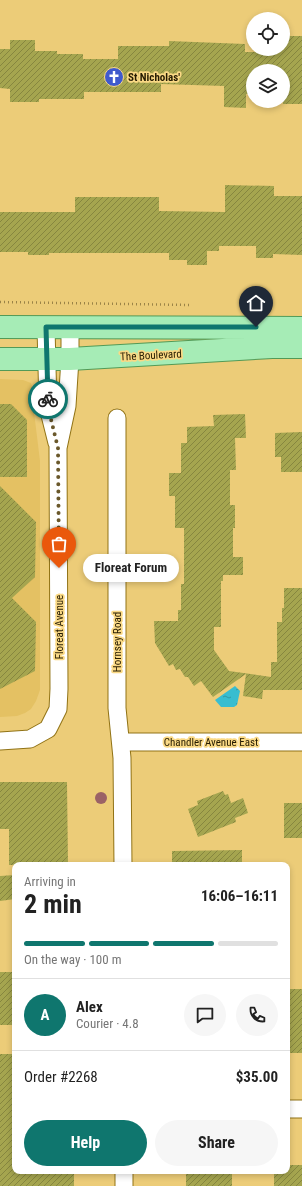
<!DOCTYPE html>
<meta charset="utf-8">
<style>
:root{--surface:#fff;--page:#f6f6f6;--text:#222;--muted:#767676;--line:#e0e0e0;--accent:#0f766e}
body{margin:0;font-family:"Roboto Condensed",sans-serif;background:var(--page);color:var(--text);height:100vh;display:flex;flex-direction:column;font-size:15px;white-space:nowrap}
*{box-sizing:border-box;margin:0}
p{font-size:13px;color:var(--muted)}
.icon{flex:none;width:22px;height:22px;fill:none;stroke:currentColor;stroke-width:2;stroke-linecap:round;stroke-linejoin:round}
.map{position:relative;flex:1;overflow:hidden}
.details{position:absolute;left:12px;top:862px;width:278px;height:312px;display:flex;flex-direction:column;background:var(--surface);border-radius:8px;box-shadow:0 2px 6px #0003}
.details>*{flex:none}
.tools{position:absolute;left:246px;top:12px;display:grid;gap:8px}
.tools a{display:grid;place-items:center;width:44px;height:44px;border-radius:50%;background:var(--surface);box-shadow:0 2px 6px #0003;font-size:20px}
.pin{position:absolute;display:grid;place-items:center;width:34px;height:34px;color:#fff;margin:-41px -17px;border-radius:50% 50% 50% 0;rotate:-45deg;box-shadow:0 0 4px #0007}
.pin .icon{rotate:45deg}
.courier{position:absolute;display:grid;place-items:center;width:40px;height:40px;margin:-20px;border:3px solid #0f766e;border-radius:50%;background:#fff;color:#222;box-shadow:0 1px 5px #0007}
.bubble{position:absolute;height:28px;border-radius:14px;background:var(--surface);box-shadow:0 2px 6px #0003;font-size:13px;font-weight:700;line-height:28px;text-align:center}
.headline em{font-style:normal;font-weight:700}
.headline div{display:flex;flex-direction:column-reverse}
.headline{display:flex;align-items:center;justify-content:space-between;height:68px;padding:0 12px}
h1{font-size:26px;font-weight:700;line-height:30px}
.bar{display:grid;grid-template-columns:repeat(4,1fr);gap:6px 4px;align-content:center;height:48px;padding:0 12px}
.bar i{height:5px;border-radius:3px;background:var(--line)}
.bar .on{background:var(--accent)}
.bar p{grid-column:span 4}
.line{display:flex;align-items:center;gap:10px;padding:0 12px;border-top:1px solid var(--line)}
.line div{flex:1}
.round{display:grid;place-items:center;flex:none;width:42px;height:42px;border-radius:21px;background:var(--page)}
.primary-button{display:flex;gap:8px;margin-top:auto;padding:8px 12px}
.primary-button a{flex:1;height:46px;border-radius:24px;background:var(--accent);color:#fff;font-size:16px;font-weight:700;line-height:46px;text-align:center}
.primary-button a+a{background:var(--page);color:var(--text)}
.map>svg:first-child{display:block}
.built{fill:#e4c163}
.water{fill:url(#water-ripples)}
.building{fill:url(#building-hatch)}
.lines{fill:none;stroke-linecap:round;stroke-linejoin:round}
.minor-casing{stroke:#917316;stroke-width:19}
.primary-casing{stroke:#529a57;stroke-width:24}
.path{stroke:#9a8347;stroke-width:2.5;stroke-dasharray:1 3;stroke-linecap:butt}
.minor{stroke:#fff;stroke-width:17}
.primary{stroke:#a6ecb6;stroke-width:22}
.tree{fill:#9b6266}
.done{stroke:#6a582b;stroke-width:4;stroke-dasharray:0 7.2}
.route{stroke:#0f766e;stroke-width:5}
.labels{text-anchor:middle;stroke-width:3.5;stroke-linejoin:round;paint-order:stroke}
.poi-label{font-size:11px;font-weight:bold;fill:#241a01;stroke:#fad985;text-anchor:start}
.street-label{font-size:11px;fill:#241a01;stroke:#fad985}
</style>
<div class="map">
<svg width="302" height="1186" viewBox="0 0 302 1186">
<defs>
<pattern id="water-ripples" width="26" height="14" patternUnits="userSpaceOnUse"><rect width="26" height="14" fill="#38bdd0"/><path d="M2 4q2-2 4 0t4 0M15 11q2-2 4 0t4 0" fill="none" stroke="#2f99a6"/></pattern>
<pattern id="building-hatch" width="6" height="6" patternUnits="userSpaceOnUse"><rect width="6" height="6" fill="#a5a54f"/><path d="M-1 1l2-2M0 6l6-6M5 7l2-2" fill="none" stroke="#86863f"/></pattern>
</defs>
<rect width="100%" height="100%" fill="#eccc78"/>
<!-- built -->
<path class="built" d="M0,379L23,380L31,383L33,390V404L40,461V690L36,701L31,709L25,713L17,716L0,717Z"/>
<!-- water -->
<path class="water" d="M235,686L240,691L237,705L234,707H221L215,700Z"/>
<!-- building -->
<path class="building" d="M283,36H302V104H283V71H253V94H246V108L224,107V86L161,84V92H84V99H39V102H10V89L0,88V49H10V40H35V51H57V54H83V59H118V46H169V41L245,44V52H280V49H283Z
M225,185L274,186V196H302V255L273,254V258H256V246H219V251H207V265H187V260H169V253H49V255H28V252H0V212H75V197H159V211L225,212Z
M0,404H11L27,420V477H0Z
M245,414L246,438H235L236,470H230V505H235V528H233V557H243V575H223V581H221V627H214V650L229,671L271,677V662H277V622H282V608H284V588H302V690H263L262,699L243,696L246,674L213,697L201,681L194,686L188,677H185L180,669L176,670L173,664L169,666L155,643L154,621H178V610H181V584H184V528H175V496H169V473H181V443H187V427L214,426L213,415Z
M302,432V472H281V457H275V433Z
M0,486L36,522L35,577L12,598L36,622L35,671L0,689Z
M0,782H67L68,865H9V829H0Z
M223,791L225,795L228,794L231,803L243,798L248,813L235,818L236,822L198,837L188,809L198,805L197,801Z
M284,803H302V838H284Z
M242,850V865H172V851Z
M15,875V899L0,901V876Z
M0,972H15V1025H0Z
M287,989H302V1053H287Z
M0,1054H15V1171H74V1186H0Z
M287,1165H302V1186H274V1171H287Z
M186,1171H232V1186H186Z"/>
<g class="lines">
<defs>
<path id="minor" d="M46,327L48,407L57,443
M117,418V708L122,758L123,865
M0,741L30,739L48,729L58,709L59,689L58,448L67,406L70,359V327
M121,742H302
M287,1109H302
M124,1171V1186"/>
<path id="primary" d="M0,327L302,328
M0,359H70L272,347H302"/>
</defs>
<!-- minor casing -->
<use href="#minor" class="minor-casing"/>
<!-- primary casing -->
<use href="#primary" class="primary-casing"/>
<!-- path -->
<path class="path" d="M0,302L190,305"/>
<!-- minor -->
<use href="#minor" class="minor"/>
<!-- primary -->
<use href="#primary" class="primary"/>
</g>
<!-- trees -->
<circle class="tree" cx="101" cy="798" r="6"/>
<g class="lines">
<!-- done -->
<path class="done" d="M48,399V407L58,448L59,568"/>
<!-- route -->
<path class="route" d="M48,399L46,327H256"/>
</g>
<!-- icons -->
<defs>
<symbol id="church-disc" viewBox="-11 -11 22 22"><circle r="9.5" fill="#3f5acd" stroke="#fad985"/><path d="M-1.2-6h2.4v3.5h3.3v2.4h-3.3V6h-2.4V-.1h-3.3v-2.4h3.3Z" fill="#fff"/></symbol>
</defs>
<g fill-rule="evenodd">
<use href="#church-disc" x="103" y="66" width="22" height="22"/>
</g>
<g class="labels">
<!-- poi labels -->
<g class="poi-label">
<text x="128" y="81">St Nicholas'</text>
</g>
<!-- street labels -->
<g class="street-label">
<text transform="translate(151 355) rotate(-3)" y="4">The Boulevard</text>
<text transform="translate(59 627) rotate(-90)" y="4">Floreat Avenue</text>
<text transform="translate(117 642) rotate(-90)" y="4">Hornsey Road</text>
<text x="211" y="746">Chandler Avenue East</text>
</g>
</g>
</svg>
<div class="tools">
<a><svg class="icon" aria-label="locate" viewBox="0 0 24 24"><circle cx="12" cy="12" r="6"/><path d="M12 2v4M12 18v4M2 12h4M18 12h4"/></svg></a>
<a><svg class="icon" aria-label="layers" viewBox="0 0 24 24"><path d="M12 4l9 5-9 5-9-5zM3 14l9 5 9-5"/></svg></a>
</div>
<div class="pin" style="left:59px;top:568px;background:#ea580c"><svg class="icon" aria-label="bag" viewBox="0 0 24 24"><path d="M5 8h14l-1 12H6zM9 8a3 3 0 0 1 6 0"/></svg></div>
<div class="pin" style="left:256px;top:327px;background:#1f2937"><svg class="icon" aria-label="home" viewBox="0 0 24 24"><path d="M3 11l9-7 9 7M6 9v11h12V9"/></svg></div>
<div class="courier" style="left:48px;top:399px"><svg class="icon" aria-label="bike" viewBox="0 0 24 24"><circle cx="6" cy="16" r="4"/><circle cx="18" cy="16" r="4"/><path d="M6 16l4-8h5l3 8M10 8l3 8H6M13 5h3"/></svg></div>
<div class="bubble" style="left:83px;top:554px;width:96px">Floreat Forum</div>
<section class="details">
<div class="headline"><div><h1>2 min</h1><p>Arriving in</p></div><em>16:06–16:11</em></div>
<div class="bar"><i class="on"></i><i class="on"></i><i class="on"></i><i></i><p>On the way · 100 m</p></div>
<div class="line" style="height:72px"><b class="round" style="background:var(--accent);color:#fff">A</b><div><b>Alex</b><p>Courier · 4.8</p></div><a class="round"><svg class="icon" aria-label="chat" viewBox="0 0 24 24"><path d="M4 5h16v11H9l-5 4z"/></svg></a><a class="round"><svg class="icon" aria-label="phone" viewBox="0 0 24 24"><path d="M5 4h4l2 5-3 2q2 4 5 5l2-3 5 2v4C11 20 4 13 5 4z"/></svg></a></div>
<div class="line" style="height:52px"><div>Order #2268</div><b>$35.00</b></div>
<div class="primary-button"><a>Help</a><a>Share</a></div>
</section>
</div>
